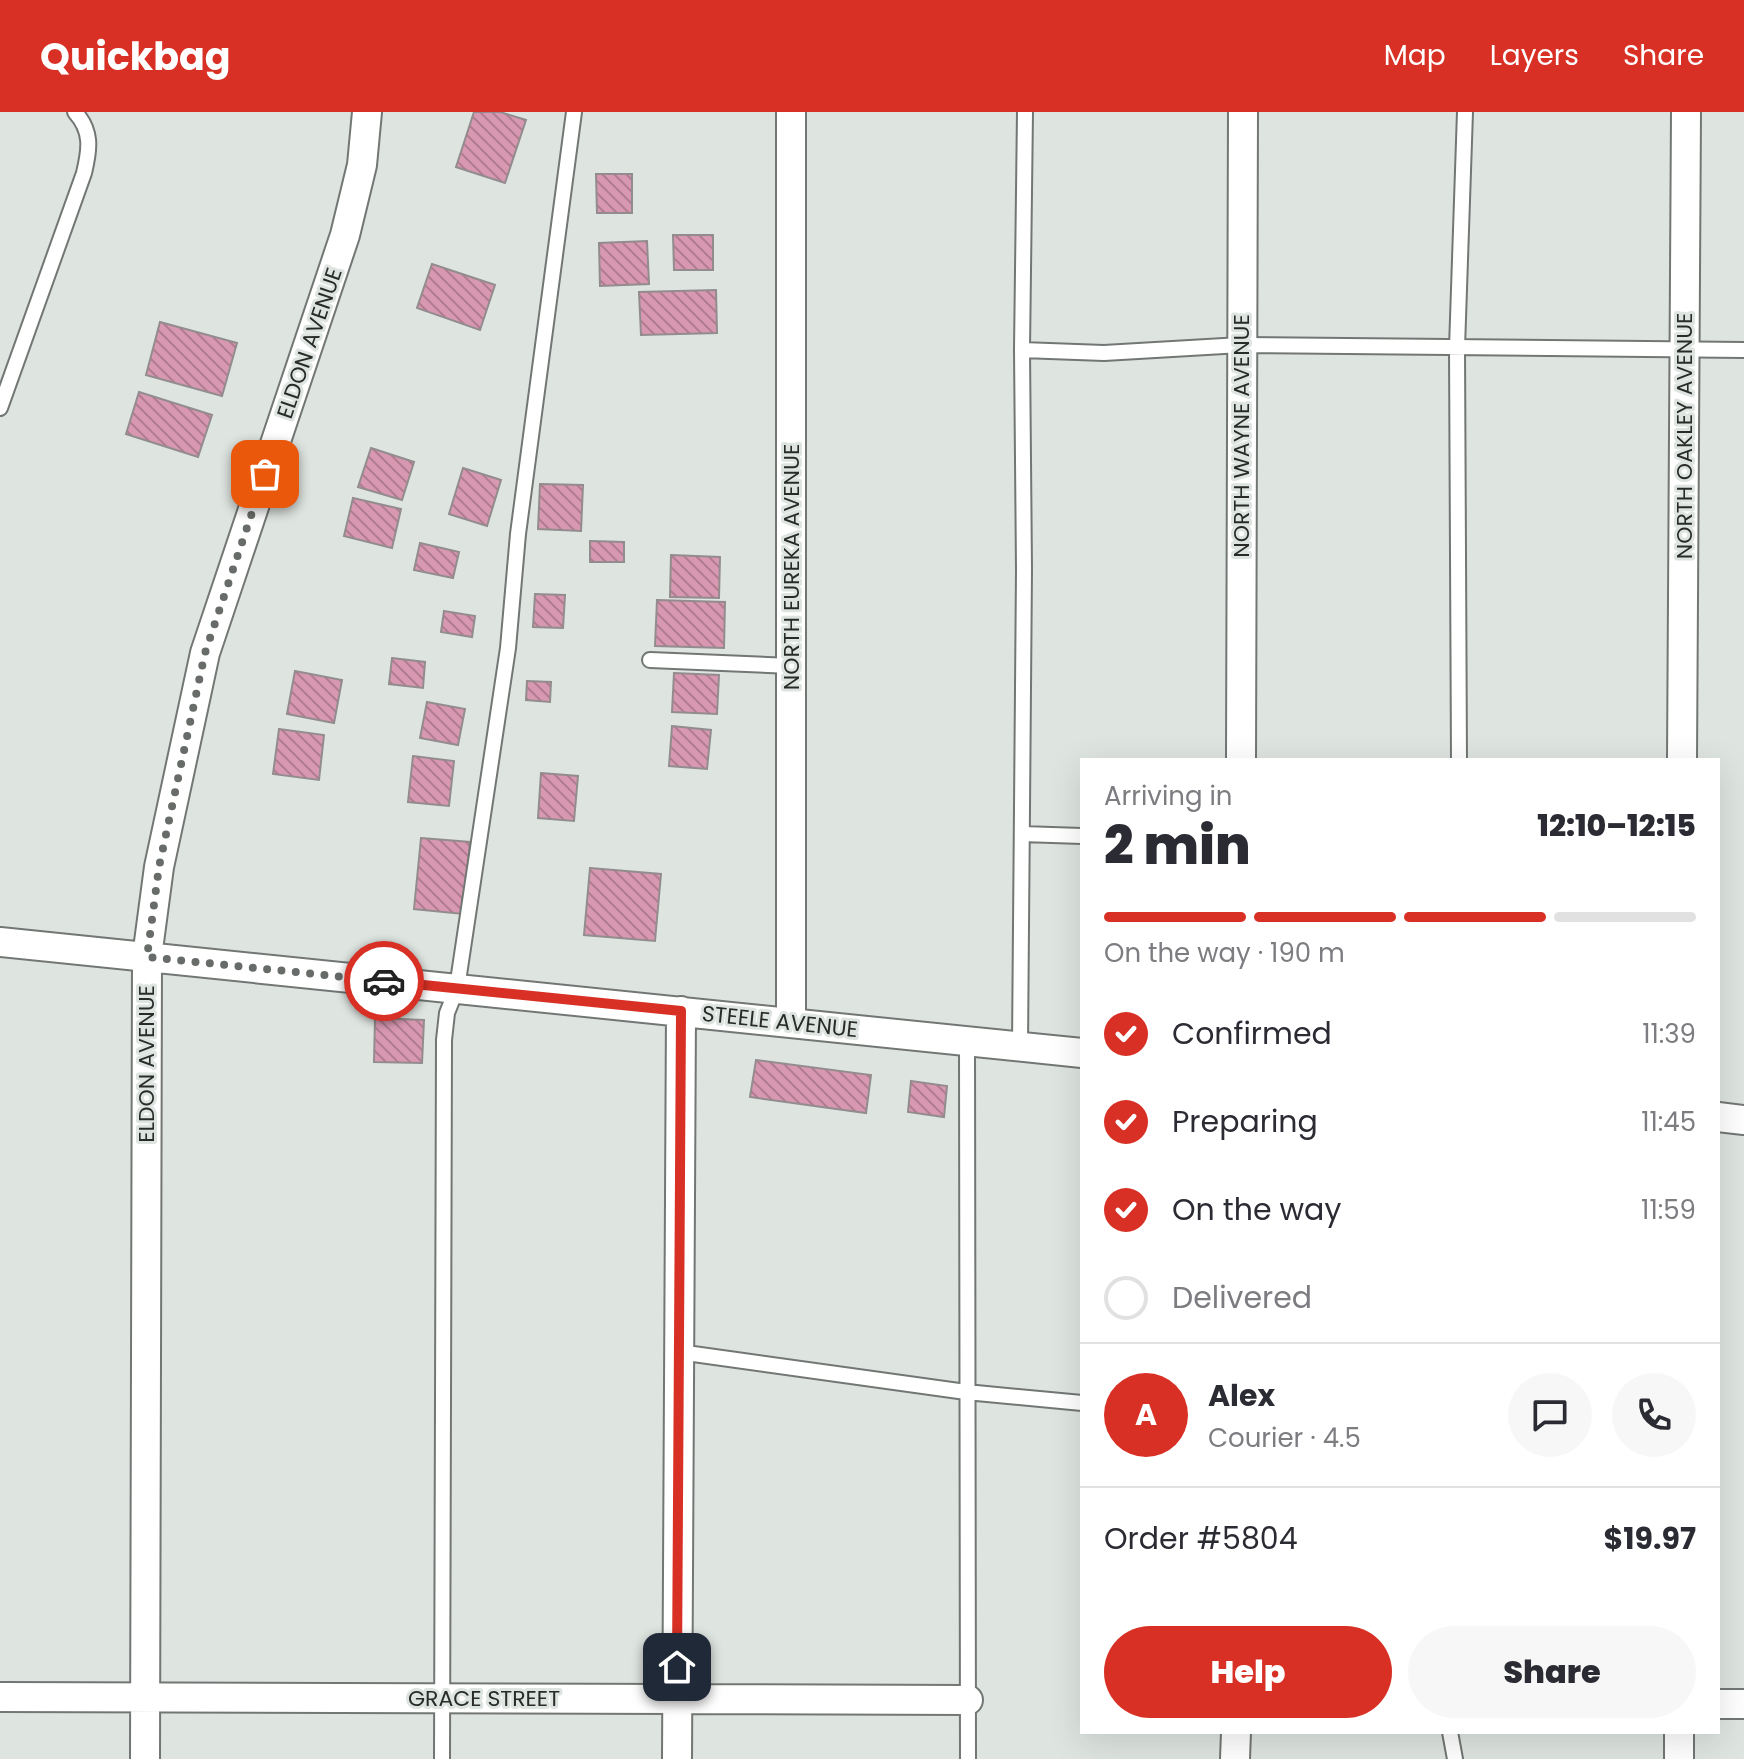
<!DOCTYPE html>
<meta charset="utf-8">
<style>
:root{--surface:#fff;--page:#f7f7f7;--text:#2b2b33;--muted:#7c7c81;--line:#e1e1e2;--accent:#d93025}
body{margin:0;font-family:Poppins,sans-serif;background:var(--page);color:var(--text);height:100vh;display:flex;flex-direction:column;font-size:30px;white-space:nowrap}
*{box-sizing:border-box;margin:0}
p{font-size:26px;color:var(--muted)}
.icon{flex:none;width:44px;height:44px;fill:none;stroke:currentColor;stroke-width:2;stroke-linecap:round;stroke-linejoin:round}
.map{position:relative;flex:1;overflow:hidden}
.side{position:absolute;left:1080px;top:646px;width:640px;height:976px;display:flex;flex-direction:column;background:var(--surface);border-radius:0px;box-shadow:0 8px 32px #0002}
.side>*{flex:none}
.pin{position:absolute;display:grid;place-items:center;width:68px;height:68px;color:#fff;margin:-34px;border-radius:16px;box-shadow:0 4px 12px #0006}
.courier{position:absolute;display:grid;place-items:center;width:80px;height:80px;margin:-40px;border:6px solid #d93025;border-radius:50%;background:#fff;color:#222;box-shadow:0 2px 10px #0007}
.summary em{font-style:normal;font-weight:800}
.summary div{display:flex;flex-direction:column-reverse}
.summary{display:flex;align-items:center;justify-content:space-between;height:136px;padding:0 24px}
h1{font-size:52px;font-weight:800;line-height:60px}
.bar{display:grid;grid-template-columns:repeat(4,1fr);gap:12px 8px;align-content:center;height:96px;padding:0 24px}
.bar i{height:10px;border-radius:6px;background:var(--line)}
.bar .active{background:var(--accent)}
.bar p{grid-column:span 4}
.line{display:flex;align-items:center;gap:20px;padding:0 24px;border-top:2px solid var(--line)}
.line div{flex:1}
.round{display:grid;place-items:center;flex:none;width:84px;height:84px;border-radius:42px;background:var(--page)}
ol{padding:0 24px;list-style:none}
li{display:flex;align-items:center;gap:24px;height:88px}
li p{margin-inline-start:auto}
li .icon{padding:8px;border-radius:50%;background:var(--accent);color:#fff;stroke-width:4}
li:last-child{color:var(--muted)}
li i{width:44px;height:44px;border:4px solid var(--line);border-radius:50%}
.button{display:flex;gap:16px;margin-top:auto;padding:16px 24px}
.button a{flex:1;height:92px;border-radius:48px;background:var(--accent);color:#fff;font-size:32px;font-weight:800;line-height:92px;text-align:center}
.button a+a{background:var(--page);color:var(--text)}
header{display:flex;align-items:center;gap:48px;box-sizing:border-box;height:112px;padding:0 40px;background:var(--accent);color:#fff}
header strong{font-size:38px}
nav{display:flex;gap:44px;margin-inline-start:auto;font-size:28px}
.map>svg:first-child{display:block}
.building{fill:url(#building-back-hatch);stroke:#938c8e;stroke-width:2}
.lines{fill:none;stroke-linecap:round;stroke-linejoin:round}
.lane-casing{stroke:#727773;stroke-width:18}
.street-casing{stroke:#727773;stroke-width:32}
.lane{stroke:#fff;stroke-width:14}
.street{stroke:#fff;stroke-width:28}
.done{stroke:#686c69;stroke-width:8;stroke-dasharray:0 14.4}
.route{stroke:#d93025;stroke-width:10}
.labels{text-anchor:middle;stroke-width:6;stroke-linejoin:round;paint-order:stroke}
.street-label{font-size:22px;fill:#282b29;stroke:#dee4e0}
</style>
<header>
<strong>Quickbag</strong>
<nav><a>Map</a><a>Layers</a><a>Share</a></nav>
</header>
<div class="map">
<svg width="1744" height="1647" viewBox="0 0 1744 1647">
<defs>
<pattern id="building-back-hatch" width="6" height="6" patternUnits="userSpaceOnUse" patternTransform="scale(2)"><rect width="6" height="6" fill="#d998b1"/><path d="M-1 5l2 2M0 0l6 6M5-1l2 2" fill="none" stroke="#b07c90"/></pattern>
</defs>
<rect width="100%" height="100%" fill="#dee4e0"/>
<!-- building -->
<path class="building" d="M474,0H500L526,8L505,71L456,55Z
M596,62H632V101H597Z
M673,123H713V158H674Z
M647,129L649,172L600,174L599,131Z
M432,152L495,173L480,218L417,196Z
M716,178L717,221L641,223L639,180Z
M160,210L237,231L222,284L146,263Z
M139,280L212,303L198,345L126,322Z
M371,336L414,350L402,388L358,375Z
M463,356L501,368L487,414L449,402Z
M540,372L583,373L581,419L538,417Z
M353,386L401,397L392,436L344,424Z
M590,429L624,430V450H590Z
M420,431L459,440L453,466L414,458Z
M671,443L720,445L719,486L670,485Z
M535,482L565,483L563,516L533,515Z
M657,488L725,490L724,536L655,534Z
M444,499L475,504L472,525L441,520Z
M392,546L425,550L423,576L389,572Z
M295,559L342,568L334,611L287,602Z
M674,561L719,563L717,602L672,600Z
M527,569L551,570L550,590L526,588Z
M427,590L465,597L458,633L420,626Z
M672,614L711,618L707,657L669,654Z
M279,617L324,623L319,668L273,662Z
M413,644L454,649L449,694L408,690Z
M541,661L578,664L574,709L538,706Z
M421,726L470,730L463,802L414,797Z
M590,756L661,762L655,829L584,823Z
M375,906L424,908L422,951L374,950Z
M756,948L871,963L866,1001L750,985Z
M911,969L947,974L944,1005L908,1000Z"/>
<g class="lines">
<defs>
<path id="lane" d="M1022,238L1025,0
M0,296L84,61C90,36 92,19 75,0
M650,548L791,554
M1459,648L1457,236L1465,0
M1022,722L1082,724
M967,928L968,1647
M1020,934L1024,457L1022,238L1104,241L1241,233L1744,238
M679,1240L966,1280L1082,1291
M1450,1620L1455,1647
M442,1647L444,928L447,901L457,876L508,536L518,422L574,0"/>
<path id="street" d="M1241,648L1243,0
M1682,648L1686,0
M0,830L1082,941
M791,911V0
M1718,1005L1744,1008
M0,1585L968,1588
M1718,1592H1744
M145,1647L147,845L159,755L205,541L345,123L362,53L367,0
M677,1647L681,899
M1235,1647L1236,1620
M1679,1647V1620"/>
</defs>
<!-- lane casing -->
<use href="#lane" class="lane-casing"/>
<!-- street casing -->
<use href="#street" class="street-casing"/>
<!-- lane -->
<use href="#lane" class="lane"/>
<!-- street -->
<use href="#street" class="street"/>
</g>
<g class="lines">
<!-- done -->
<path class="done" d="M265,362L205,541L159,755L147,845L384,869"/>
<!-- route -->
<path class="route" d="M384,869L681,899L677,1555"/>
</g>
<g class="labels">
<!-- street labels -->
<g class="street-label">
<text transform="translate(309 231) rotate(-71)" y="8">ELDON AVENUE</text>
<text transform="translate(1241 324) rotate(-90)" y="8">NORTH WAYNE AVENUE</text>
<text transform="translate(1684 324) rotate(-90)" y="8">NORTH OAKLEY AVENUE</text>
<text transform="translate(791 455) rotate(-90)" y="8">NORTH EUREKA AVENUE</text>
<text transform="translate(780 909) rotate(6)" y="8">STEELE AVENUE</text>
<text transform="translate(146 952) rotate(-90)" y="8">ELDON AVENUE</text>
<text x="484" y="1594">GRACE STREET</text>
</g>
</g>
</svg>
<div class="pin" style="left:265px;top:362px;background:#ea580c"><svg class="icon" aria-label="bag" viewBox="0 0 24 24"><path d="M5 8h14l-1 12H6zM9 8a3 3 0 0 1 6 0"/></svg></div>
<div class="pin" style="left:677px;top:1555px;background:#1f2937"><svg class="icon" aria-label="home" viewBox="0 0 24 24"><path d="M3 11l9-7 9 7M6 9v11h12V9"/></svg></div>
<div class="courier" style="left:384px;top:869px"><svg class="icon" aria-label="car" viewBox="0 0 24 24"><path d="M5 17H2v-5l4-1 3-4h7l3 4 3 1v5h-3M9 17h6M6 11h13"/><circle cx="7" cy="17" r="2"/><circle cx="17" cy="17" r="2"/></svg></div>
<section class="side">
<div class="summary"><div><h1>2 min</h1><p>Arriving in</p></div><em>12:10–12:15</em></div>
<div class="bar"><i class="active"></i><i class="active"></i><i class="active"></i><i></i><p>On the way · 190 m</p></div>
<ol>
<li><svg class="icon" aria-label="check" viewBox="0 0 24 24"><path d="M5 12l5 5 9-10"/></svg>Confirmed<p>11:39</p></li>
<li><svg class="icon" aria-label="check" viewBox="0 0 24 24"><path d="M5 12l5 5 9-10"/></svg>Preparing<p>11:45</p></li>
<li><svg class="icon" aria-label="check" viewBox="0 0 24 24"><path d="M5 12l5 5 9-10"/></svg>On the way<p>11:59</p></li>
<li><i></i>Delivered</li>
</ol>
<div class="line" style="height:144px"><b class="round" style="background:var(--accent);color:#fff">A</b><div><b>Alex</b><p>Courier · 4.5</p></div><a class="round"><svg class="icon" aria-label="chat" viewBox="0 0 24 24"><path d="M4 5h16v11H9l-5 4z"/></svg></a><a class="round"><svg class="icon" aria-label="phone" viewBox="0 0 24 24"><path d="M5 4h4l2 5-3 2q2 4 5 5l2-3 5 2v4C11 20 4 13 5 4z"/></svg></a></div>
<div class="line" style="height:104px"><div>Order #5804</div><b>$19.97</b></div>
<div class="button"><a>Help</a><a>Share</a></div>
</section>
</div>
